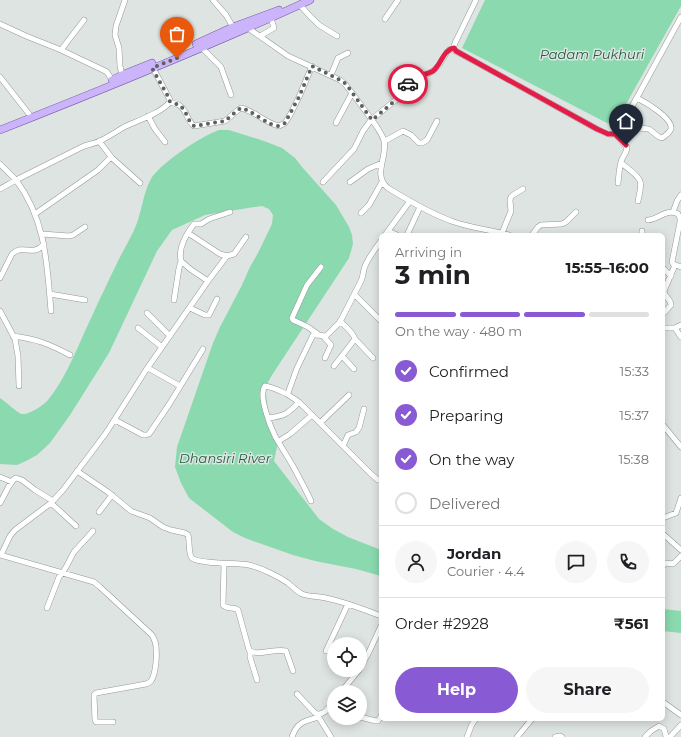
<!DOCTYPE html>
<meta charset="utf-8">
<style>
:root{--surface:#fff;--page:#f6f6f6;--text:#202124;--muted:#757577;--line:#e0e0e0;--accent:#885ad3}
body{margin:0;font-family:Montserrat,sans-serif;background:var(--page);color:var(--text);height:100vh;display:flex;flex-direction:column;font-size:15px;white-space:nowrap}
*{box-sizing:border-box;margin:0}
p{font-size:13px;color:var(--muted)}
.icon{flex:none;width:22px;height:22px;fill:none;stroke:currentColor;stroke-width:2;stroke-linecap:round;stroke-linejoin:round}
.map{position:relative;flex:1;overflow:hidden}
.drawer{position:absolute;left:379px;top:233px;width:286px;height:488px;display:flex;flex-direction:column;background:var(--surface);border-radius:6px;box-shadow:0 2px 10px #0003}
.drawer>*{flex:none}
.fabs{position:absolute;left:327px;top:637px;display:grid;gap:8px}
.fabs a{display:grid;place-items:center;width:40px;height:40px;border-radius:50%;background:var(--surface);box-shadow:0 2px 10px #0003;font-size:20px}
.pin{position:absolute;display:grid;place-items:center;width:34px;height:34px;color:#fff;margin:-41px -17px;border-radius:50% 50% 50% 0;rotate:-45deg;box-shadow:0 0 4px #0007}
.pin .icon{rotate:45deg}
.courier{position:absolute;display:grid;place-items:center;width:40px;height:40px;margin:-20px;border:3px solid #e11d48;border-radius:50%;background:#fff;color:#222;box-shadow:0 1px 5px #0007}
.head em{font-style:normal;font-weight:700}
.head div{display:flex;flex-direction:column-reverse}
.head{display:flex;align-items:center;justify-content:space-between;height:68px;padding:0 16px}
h1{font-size:26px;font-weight:700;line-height:30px}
.bar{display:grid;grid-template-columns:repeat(4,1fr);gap:6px 4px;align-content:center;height:48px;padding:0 16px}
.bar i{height:5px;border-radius:3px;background:var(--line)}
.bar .on{background:var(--accent)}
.bar p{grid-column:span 4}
.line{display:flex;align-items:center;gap:10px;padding:0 16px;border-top:1px solid var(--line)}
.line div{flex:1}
.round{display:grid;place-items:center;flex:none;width:42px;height:42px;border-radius:21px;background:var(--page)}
ol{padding:0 16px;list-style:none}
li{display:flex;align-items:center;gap:12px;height:44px}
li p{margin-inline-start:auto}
li .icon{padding:4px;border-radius:50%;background:var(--accent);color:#fff;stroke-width:4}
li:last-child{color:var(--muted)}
li i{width:22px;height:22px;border:2px solid var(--line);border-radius:50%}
.cta{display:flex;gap:8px;margin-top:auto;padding:8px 16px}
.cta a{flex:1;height:46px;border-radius:24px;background:var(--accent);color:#fff;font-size:16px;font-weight:700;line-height:46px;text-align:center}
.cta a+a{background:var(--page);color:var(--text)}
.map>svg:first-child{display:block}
.water{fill:#8ad9af}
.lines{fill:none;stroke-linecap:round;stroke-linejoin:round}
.minor-casing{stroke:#939996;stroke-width:6}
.major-casing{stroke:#775eaa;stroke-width:8}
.minor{stroke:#fff;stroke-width:5}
.major{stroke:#ccb4fa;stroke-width:7}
.done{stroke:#5e6160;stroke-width:4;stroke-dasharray:0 7.2}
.route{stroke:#e11d48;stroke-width:5}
.labels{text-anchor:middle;stroke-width:3;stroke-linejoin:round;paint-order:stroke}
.water-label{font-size:13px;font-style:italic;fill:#1f5b3f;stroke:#dee4e1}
</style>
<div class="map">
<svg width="681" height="737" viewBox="0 0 681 737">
<rect width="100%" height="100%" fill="#dee4e1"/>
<!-- water -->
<path class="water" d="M485,0H681V6L616,122L607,123L462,48Z
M219,130H229L264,141L282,148L295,158L302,167L336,205L349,227L352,235L353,244L349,258L272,375L267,384L266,394L268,411L278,442L274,461L319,519L333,529L348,537L381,550V576L356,569L315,561L293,555L245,538L233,532L189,498L181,483L175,467L177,447L213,343L220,327L242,285L250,267L258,253L272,224L273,215L269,209L262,206L248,208L205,215L172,230L157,251L109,353L70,415L50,443L37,455L26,461L17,465L0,464V398C5,401 17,413 22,414C29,415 44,405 48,400C67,377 79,343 92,316C100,298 109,280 118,261C124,249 132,236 137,223C142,209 144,190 152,177C164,161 200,137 219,130Z
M663,609L681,611V633L663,631Z"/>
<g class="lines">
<defs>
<path id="minor" d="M213,0L226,15L233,27
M476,0L455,43L454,46V50L597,129C605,133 611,137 618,132L681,17
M300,5L308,14L319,25L337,36
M385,19L398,0
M0,24L26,36L61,50L101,69L107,72L112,80
M248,28L288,56L340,80L345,84C356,98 367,113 377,127C379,131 383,136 384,141C388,155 372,176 388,188C409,201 431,214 454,222C472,228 491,230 509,235
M260,36L274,28L271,18
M202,47L204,50L221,67L231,95
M61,50L84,20
M122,75L120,66L119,48L115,35L116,26L125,0
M331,75L338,58L348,53
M0,77L29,114
M170,102C173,103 177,104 179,105C187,110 187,121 194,126L225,121L238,110L241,108C255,111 265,123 279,126L285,123L290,115L299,97L312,66
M148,116L155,129L165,142
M624,122L639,128L649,129L659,137L662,138C665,136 670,132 671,129C673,118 645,102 637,98
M336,123L352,93
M615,134L627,147C627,152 624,155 622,159C619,166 619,175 618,183
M99,141L112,158
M385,141L403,131L411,135L419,143H422L427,140L437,121
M621,163C626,167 638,175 640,181C642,187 639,195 638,201
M0,164L16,180L82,147C88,144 94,144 100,141C108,137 116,132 124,127C137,121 161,113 170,102V100L153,68
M323,182L354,149L363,131L371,120L397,99L414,78L425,75L433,71L439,65L447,52L449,50L453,48
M350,182L368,169L382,163
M0,189L16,180C46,220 47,264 51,311
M673,212L677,201L681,195
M361,213L369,205L382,182
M35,214L98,170L109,159L112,158L140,183
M648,220C659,219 667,208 678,214L680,218V222L672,262L673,264L681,267
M388,231L397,235
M642,231V235
M188,233L220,254L227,256L234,254L246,237
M502,233L511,211L510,200L511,197L513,195L523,189
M42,234L69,236L73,235L85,227
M385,235L410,201
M407,235L420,207
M532,235L538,227L541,225L562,224L566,222L576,212
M663,268L671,276
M0,278L12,254C24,243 32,258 44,244
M208,281L190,269L181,261C178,248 187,233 194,224H201L209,219L230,212
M50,294L85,300
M355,295L381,321
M174,300L179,268L181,261
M190,308L205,315H209L217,299
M0,311L15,339L18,356L19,386
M147,313L170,336
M663,314L671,305C671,299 664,297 664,291L675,265
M138,328L162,347
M663,328H675L681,325
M675,328L681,337
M319,335L308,327L293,320L292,318L307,285L321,267
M13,336C37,339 49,344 70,355
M323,336L331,345L325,358
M355,339L373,358
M342,356L354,369
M334,366L355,339C353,332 345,326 340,321
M148,368L180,386
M287,394L299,402L370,473L378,480H381
M268,418C284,416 288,414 299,402
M115,420L143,435H146L149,434L170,403L203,349
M320,423L349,395
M663,425L681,447
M279,441L290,434L312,415
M343,446L348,435L356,432L359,428L364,409
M77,471L108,492L131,511L150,518L163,527L171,530L185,533L188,535C190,541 188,554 192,558C198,564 239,563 249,565C261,568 278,576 288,583C293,587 296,591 302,594C310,597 318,596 326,598C345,602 363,609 381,616
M0,477L12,482
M311,501C306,490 300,479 294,468C288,457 281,447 275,436C270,426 258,395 265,386C273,387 280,391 287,394L288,393L297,368L313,335H316L326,336L340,322L361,281C363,277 363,273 364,269C367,259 375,249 381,241
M0,503L9,486L14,479L16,478L22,480L35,490L53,501
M51,503L76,526
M99,512L112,495
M663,518L676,513L681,498
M663,534L681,550
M0,555L94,582L100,587L152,635C154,639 156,642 156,647C157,655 156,674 151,681C149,683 148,683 146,684L96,693L94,695L95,720L96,722H113
M1,555L10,536L15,530L51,503L63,490L88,457L106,433L146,370L208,281L227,256
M224,564L223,605C227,610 233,606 238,610L249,650C258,657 274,648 286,651L293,671
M663,566L665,563L673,564L681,556
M47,608L59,577C66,570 69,560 74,552C80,545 87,538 93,531
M326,651L348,604
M251,652L250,653V657L257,680
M360,668L369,652L381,626
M341,692L359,670
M297,694L315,713C324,717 329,707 334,701
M663,702L681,715
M329,707L334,712
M318,716L331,737
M360,717L376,721H378L381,716
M340,718L343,720L347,718
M292,737C297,722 305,721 319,717
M467,737L472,724L476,719
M517,737L532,719
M555,737L560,736L562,737
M645,737L651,731L659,726L664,729L666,736L667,737
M670,737L681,725"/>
<path id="major" d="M196,44L233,27L279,10
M112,80L122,75L152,63
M0,130C104,89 208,47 310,0"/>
</defs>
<!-- minor casing -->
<use href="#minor" class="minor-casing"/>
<!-- major casing -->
<use href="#major" class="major-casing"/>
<!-- minor -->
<use href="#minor" class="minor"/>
<!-- major -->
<use href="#major" class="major"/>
</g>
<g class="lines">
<!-- done -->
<path class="done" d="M177,58L152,68L169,98L170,102C173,103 177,104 179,105C187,110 187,121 194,126L225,121L238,110L241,108C252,110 270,127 279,126C281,126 284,124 285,123L299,97L312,66L340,80L346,84L372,120L397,99L408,84"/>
<!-- route -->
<path class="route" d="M408,84C410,82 412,79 415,77C421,74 427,75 433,71C441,65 443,50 454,48L456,51L597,129L608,134H615L626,145"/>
</g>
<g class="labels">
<!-- water labels -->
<g class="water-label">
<text x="592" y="59">Padam Pukhuri</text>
<text x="225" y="463">Dhansiri River</text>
</g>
</g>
</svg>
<div class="fabs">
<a><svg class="icon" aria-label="locate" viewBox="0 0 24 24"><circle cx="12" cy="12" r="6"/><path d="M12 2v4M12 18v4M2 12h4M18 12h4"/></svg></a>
<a><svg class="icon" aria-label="layers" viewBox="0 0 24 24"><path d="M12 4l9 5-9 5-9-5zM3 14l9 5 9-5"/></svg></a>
</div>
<div class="pin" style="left:177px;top:58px;background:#ea580c"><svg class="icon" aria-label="bag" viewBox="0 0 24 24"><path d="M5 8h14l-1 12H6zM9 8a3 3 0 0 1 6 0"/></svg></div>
<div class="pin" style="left:626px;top:145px;background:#1f2937"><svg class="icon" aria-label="home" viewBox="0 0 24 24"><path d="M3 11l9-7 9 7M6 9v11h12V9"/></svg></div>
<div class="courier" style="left:408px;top:84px"><svg class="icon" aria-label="car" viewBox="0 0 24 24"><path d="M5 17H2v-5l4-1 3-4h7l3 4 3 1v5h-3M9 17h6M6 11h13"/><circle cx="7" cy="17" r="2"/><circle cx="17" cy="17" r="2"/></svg></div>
<section class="drawer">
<div class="head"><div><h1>3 min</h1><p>Arriving in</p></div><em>15:55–16:00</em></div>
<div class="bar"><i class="on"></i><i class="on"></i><i class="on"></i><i></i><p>On the way · 480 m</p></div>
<ol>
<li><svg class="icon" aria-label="check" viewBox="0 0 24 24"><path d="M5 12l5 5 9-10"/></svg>Confirmed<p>15:33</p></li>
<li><svg class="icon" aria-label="check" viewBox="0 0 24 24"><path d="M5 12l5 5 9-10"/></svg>Preparing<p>15:37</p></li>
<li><svg class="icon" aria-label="check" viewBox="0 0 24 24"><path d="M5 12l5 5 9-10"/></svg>On the way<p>15:38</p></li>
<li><i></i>Delivered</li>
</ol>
<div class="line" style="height:72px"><a class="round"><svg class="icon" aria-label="person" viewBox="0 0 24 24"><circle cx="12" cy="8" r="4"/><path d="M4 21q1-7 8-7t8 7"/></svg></a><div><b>Jordan</b><p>Courier · 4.4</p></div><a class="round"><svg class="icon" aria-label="chat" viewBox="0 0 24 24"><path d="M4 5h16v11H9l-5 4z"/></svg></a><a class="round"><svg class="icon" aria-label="phone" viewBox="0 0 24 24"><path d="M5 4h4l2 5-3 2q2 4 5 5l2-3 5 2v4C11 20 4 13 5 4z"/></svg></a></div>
<div class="line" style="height:52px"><div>Order #2928</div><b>₹561</b></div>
<div class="cta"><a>Help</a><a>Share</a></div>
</section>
</div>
